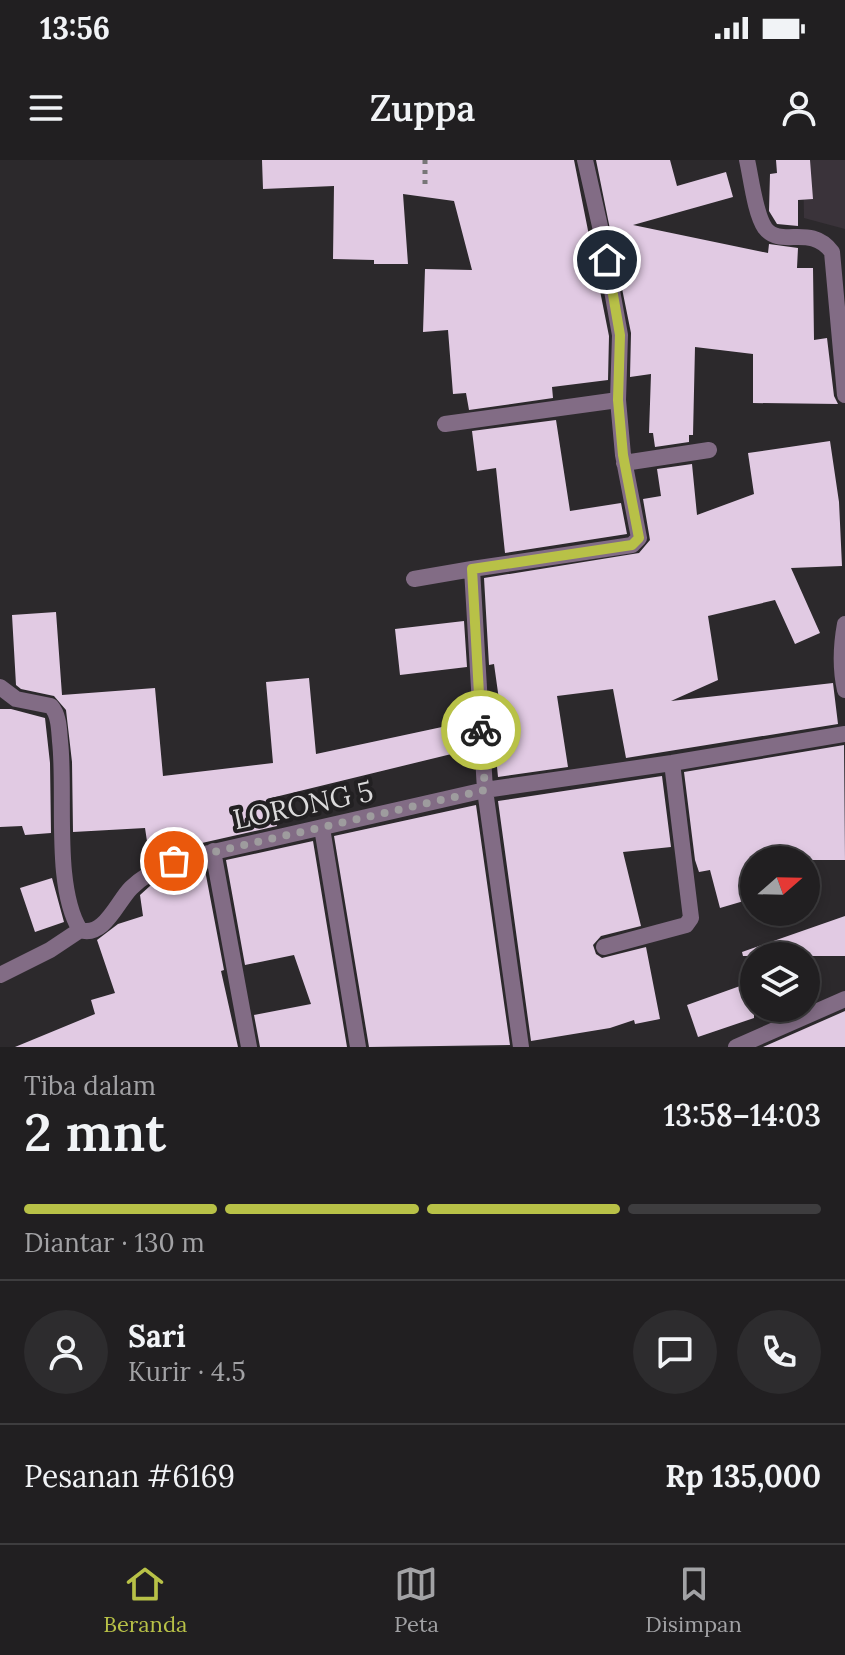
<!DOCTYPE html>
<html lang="id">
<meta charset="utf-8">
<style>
:root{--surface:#211f21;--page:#2d2c2e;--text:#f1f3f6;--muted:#a2a2a5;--line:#3e3d3f;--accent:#b8c147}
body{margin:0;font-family:Lora,serif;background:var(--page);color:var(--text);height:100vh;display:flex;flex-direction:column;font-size:30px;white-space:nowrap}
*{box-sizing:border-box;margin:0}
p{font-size:26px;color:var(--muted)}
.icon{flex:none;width:44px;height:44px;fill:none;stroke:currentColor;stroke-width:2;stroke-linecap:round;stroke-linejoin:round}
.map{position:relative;height:887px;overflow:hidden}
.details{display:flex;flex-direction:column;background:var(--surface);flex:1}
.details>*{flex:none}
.needle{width:52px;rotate:70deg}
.buttons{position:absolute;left:740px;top:686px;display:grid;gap:16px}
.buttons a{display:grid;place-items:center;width:80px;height:80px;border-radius:50%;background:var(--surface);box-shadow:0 4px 12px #0003,0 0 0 2px var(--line);font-size:40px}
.pin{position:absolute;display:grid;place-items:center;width:68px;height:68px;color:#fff;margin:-34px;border:4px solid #fff;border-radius:50%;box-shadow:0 2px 8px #0007}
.courier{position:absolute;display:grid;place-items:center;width:80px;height:80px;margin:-40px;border:6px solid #b8c147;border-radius:50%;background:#fff;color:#222;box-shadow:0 2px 10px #0007}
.summary em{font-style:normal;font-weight:600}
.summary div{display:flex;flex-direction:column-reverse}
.summary{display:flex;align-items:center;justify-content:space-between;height:136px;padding:0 24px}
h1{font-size:52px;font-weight:600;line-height:60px}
.bar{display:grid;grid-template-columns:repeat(4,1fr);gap:12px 8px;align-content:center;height:96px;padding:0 24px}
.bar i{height:10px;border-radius:6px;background:var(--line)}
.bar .current{background:var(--accent)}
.bar p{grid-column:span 4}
.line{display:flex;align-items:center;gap:20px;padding:0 24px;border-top:2px solid var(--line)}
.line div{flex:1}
.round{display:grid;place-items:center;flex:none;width:84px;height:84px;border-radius:42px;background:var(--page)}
.status{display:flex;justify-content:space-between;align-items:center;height:56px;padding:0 40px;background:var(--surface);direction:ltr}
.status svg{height:22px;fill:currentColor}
header{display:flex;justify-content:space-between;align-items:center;height:104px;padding:0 24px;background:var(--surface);font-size:36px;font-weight:600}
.tabs{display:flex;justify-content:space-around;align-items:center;height:112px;border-top:2px solid var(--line);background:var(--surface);font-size:22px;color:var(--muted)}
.tabs a{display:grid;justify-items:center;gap:4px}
.tabs .current{color:var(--accent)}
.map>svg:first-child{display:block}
.built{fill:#3a333a}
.building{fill:#e1cae3}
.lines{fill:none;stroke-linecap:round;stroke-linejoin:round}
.path{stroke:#787678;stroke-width:5;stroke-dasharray:4 6;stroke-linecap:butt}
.street{stroke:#826c85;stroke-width:16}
.done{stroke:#9e9c9e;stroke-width:8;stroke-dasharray:0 14.4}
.route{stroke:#b8c147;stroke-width:10}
.labels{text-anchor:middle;stroke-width:8;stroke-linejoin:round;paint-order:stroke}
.street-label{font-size:28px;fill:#dbdadb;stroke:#222022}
</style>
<div class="status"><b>13:56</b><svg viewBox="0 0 49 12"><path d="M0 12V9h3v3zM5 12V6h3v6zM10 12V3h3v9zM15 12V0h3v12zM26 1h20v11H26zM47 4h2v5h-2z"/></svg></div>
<header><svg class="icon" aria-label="menu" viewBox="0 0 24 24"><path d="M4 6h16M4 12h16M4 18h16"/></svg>Zuppa<svg class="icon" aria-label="person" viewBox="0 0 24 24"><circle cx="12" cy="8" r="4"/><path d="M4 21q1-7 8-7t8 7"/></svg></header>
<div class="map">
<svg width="845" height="887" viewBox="0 0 845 887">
<rect width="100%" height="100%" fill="#2c292c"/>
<!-- built -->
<path class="built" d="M803,0H845V69L804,58Z"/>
<!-- building -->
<path class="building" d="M262,0H574L609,176L608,220L552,227L553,238L469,250L466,233L453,234L448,170L423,172L425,109L472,110L454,41L403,34L408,104H374V100L333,99L334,26L263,29Z
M596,0H670L677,26L726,12L733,37L633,65L768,93L769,84L798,88L797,108H813L814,180L827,178L834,236L838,244L753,243V194L695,187L693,275H689V282L655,287L653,273H649L651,214L630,217L631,173Z
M776,0H810L813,39L798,40V66L777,64L769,51L770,14L777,13Z
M556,260L570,351L621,343L627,374L505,393L496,308L477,311L472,271Z
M830,281L839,342L842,406L791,408L820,473L795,484L775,440L708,456L718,520L671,541L833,523L838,564L626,598L613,529L557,536L568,607L498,617L492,556L501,554L494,504L489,505L484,418L639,393L650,380L643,339L661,336L657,309L692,304L697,355L754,334L748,293Z
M56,452L62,535L155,528L163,616L273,603L266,522L309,518L316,594L470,561L472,589L271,638L277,666L171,690L150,701L145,668L73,672L72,602L66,550L54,536L21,529L16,525L12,455Z
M464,461L467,507L400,515L395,469Z
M0,549H11L45,558L50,603L51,673L25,675L22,666L0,667Z
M844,585L845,700H754V738L720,748L710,710L699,712L695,700L684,612Z
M662,616L671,687L623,692L641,766L601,776L593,785L596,794L602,798L646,787L660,859L635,864L634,860L610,868L531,881L498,641Z
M476,645L510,885L369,887L334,676Z
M313,681L347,887H260L254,855L311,844L294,795L245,805L226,700Z
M204,705L224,810L221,811L238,887H15L95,854L91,840L115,833L97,780L118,764L143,756L140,735L150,726L178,711Z
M52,718L64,762L35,772L20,728Z
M845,756V796H743L742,792Z
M754,821V858L698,877L687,845Z
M845,851V887H763Z"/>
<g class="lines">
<!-- path -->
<path class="path" d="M425,0V24"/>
<!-- street -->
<path class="street" d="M747,0C751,17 755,54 765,68C781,89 810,63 832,92L845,235
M445,264L618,240
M624,303L709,290
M414,419L472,409
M845,464C841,486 840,508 845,530
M0,527L16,539L51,546C59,555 59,569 60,581C66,634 53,726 80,770C104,778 117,742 131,728C143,716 158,708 174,701L485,630L672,603L845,574
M322,668L358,887
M213,691L249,887
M604,787L686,765L691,758L672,603
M0,815L50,790L80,770
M521,887L485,630L472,409L632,385L639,378L623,295L618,240L620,175L602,75L585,0
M736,887L845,839"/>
</g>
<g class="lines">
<!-- done -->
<path class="done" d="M174,701L485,630L481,570"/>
<!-- route -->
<path class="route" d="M481,570L472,409L632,385L639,378L623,295L618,240L620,175L607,100"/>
</g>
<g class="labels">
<!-- street labels -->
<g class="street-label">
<text transform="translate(303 645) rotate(-12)" y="10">LORONG 5</text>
</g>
</g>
</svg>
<div class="buttons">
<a><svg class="needle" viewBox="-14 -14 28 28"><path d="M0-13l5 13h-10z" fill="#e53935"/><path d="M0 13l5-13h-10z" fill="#a2a2a5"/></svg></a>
<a><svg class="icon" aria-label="layers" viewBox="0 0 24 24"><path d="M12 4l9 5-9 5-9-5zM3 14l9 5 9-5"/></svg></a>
</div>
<div class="pin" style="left:174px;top:701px;background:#ea580c"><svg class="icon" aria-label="bag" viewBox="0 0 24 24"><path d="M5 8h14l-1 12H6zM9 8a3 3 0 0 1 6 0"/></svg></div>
<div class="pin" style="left:607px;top:100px;background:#1f2937"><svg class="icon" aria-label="home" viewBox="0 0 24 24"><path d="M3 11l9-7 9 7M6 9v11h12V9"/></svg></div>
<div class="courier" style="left:481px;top:570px"><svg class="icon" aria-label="bike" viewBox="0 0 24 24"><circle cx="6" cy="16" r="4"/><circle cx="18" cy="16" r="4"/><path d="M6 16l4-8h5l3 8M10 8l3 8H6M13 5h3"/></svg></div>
</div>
<section class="details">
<div class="summary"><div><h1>2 mnt</h1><p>Tiba dalam</p></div><em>13:58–14:03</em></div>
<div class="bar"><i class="current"></i><i class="current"></i><i class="current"></i><i></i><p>Diantar · 130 m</p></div>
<div class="line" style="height:144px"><a class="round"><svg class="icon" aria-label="person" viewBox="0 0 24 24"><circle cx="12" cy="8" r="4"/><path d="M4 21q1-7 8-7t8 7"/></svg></a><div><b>Sari</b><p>Kurir · 4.5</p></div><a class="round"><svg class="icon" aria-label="chat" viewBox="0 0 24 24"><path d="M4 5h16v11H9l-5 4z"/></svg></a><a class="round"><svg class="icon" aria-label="phone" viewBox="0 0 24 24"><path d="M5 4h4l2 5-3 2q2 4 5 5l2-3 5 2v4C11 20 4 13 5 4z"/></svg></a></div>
<div class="line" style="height:104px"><div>Pesanan #6169</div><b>Rp 135,000</b></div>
</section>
<nav class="tabs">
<a class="current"><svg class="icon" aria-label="home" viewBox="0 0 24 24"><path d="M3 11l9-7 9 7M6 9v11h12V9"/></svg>Beranda</a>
<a><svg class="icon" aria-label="map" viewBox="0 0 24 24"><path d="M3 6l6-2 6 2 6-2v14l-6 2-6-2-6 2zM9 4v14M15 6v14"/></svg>Peta</a>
<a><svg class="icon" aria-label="saved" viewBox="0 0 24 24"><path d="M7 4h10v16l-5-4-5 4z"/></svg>Disimpan</a>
</nav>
